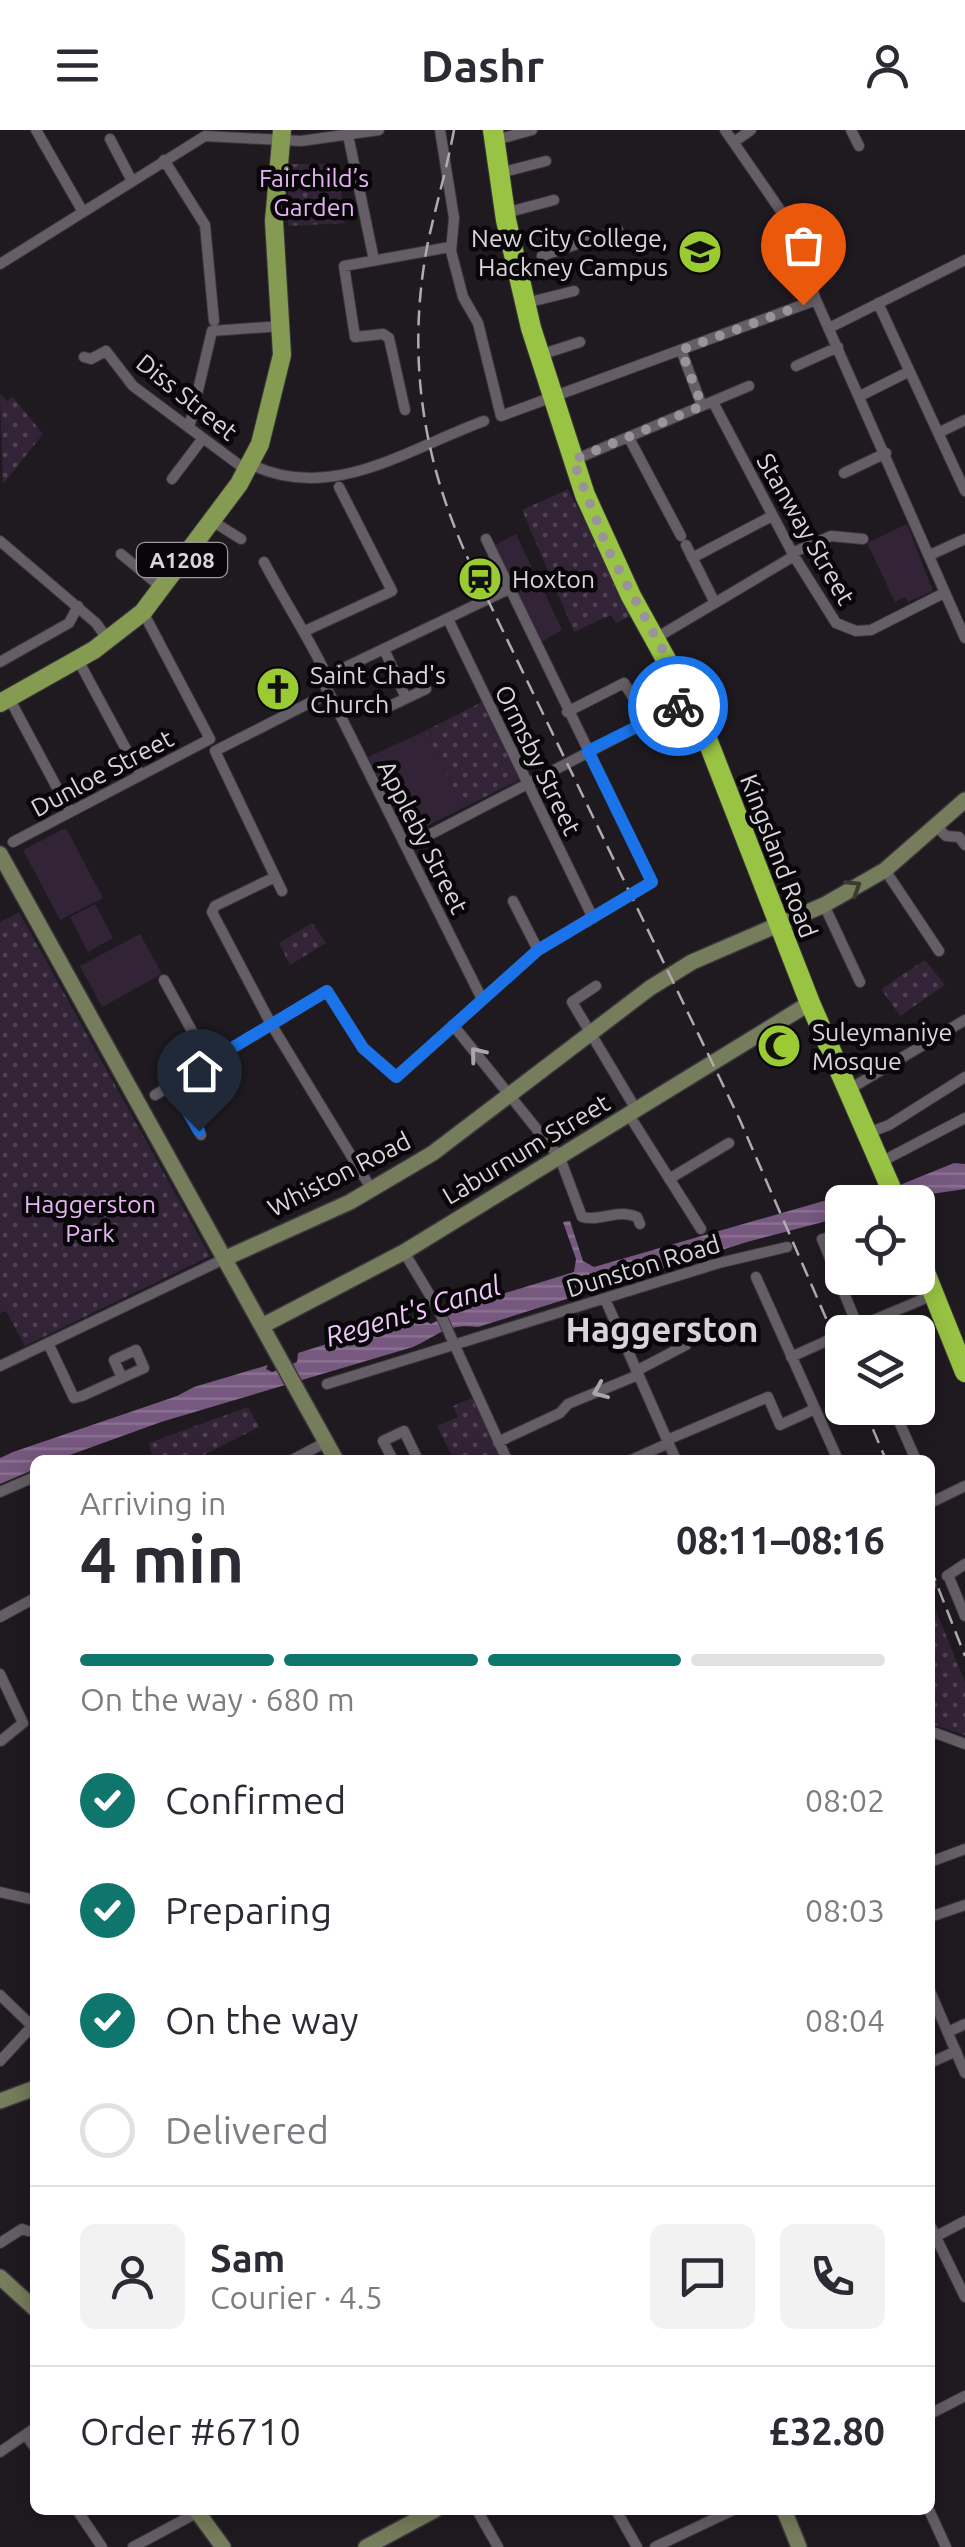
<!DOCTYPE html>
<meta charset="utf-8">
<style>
:root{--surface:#fff;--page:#f2f2f3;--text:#2b2b33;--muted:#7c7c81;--line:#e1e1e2;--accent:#0f766e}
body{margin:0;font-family:Ubuntu,sans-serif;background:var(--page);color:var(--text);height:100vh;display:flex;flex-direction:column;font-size:38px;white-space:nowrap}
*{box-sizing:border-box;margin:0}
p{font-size:32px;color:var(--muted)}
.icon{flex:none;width:55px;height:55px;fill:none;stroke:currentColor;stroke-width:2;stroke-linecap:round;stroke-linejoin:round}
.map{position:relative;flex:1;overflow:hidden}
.panel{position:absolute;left:30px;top:1325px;width:905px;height:1060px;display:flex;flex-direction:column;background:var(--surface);border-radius:15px;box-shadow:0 5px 25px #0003}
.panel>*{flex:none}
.fabs{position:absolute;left:825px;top:1055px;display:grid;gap:20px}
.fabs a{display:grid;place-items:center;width:110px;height:110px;border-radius:15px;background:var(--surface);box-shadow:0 5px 25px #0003;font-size:50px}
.pin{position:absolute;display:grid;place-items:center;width:85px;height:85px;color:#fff;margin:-102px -42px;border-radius:50% 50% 50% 0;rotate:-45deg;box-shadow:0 0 10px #0007}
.pin .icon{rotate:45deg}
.courier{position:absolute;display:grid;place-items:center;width:100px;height:100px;margin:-50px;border:8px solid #1a73e8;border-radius:50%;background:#fff;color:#222;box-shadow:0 2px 12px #0007}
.headline em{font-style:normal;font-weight:600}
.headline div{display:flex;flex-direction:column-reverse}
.headline{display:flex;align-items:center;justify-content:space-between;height:170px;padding:0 50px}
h1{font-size:65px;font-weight:600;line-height:75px}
.bar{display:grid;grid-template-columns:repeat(4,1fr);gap:15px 10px;align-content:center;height:120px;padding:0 50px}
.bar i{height:12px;border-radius:8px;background:var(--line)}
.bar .current{background:var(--accent)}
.bar p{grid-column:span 4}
.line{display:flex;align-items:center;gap:25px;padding:0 50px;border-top:2px solid var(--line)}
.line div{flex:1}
.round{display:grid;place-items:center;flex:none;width:105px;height:105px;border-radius:15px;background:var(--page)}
ol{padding:0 50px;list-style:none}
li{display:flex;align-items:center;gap:30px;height:110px}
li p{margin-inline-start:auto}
li .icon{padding:10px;border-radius:50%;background:var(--accent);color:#fff;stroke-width:4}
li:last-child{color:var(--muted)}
li i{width:55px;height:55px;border:5px solid var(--line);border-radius:50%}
header{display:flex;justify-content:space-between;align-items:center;height:130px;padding:0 50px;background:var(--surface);font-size:45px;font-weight:600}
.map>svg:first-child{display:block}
.green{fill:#332337}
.park{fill:url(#park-dots)}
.water{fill:url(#water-rules)}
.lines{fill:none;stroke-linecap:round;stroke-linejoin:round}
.street-casing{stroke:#3b373c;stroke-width:12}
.secondary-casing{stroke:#3b373c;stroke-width:18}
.primary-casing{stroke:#3b373c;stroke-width:20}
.highway-casing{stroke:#3b373c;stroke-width:22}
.street{stroke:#655e66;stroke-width:10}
.secondary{stroke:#757d5c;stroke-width:15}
.primary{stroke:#849b51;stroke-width:18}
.highway{stroke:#99c443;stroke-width:20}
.rail{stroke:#afacb0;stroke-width:2.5;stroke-dasharray:15 8;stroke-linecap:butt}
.oneway{stroke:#393c2e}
.oneway2{stroke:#aba6ac}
.done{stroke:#989499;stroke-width:10;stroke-dasharray:0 18}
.route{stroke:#1a73e8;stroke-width:12}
.labels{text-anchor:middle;stroke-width:9;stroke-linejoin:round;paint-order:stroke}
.shield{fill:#080608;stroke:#9a989b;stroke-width:2.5}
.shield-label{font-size:22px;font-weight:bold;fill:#d9d6da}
.park-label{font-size:25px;fill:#e7b5f3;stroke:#080608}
.poi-label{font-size:25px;fill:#d9d6da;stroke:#080608;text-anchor:start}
.street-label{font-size:25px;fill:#d9d6da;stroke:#080608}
.water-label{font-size:28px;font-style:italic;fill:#efc7f9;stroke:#080608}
.district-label{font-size:35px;font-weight:bold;fill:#d9d1db;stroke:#080608}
</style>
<header><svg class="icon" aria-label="menu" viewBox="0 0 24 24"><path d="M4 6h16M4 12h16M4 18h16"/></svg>Dashr<svg class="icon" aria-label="person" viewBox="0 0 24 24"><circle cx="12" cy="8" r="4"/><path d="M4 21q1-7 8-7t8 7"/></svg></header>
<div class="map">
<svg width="965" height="2417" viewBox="0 0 965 2417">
<defs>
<pattern id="park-dots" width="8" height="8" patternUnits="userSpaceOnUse" patternTransform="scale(2.5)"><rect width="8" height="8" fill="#332337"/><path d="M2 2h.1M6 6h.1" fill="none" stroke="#504253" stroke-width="1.8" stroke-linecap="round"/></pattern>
<pattern id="water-rules" width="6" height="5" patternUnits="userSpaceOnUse" patternTransform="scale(2.5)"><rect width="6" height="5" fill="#77597f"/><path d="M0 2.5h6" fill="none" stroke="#8a7091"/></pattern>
</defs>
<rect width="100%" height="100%" fill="#1f1a20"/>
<!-- green -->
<path class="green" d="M907,394L933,461L908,472L905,467L895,472L867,413Z
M516,404L531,436L532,448L541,455L562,500L538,514L493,416Z
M425,601L463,678L407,706L368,627Z
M66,698L103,768L60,790L23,720Z
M95,774L113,808L88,822L70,787Z
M140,804L162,844L102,877L80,836Z"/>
<!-- park -->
<path class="park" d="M288,34H337L345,93L288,96Z
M0,264L7,271L13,267L43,304L3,354Z
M568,359L633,485L616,493L611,485L574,502L522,380Z
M482,572L519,650L463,678L425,601Z
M19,782L210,1126L25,1216L6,1181L0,1183V792Z
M312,793L326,813L290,835L279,813Z
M925,830L945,855L900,886L881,859Z
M472,1268L502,1330L485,1326L454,1330L437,1296L458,1287L453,1276Z
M248,1277L259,1297L194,1330H137L152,1324L149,1313Z
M930,1466L965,1552V1605L930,1594Z"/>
<!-- water -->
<path class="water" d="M954,1033L965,1034V1059L877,1072H842V1087L747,1112L478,1197C447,1193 439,1205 413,1217L161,1292L56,1330H35V1339L0,1354V1328L13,1322L177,1266L194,1257L268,1235L266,1239L272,1242L297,1232L298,1223L415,1186L431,1194L466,1175L574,1142L576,1129L563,1092L570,1091L583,1131L594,1137L872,1057L880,1063Z"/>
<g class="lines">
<defs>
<path id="street" d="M36,0L83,82
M440,0L454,88L451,121L463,167L478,193L501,286L816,170
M725,0L785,87L816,170L965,508
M851,0L859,16
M348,5L374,130
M110,9L132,51
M496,10L532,0
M734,12L751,0
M164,30L205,95L214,191
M500,43L546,31
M505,83L554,70
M542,126L618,100
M0,134L205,6L301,11L379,0
M526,173L574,161
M878,173L965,361
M829,198L965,130
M681,220L702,276
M540,225L580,212
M84,227L91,229L106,221L133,256L246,340
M796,236L838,217
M860,266L908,242
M713,272L794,426L836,493L856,501L871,500L944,463
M405,280L389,208L383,204L355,207L344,136L450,117
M189,298L212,201L282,196
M938,303L965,290
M629,308L681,406
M574,330L749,256
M250,334C331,374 407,319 484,291
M844,343L886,323
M172,349L203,308
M212,391L241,409
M0,411L96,493L108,510
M686,415L715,473
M792,423L831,406L863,409
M121,424L162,458
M930,425L965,409
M692,428L772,386
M264,432C285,472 308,506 327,546L323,552L329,563L482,869
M448,489L593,788
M305,501L392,461L339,357
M656,508L794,426
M384,519L406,568
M78,530L140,645
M0,532L69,493L78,476
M327,546L509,459
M9,568L70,682
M388,577L426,559
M567,582L624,553L648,591
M936,696L946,706L959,707L965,715
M13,712L210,609L143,482
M406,717L689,570
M885,740L939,821
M275,747L215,776L212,782L271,894L372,1060
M282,761L215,621L329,563
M513,771L538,820
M824,775L860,852
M164,850L209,932
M596,856L572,872L637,981
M453,895L560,1028L582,1087C602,1092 617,1078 637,1087L640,1094
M172,954L201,1005
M848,960L965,890
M155,965L327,861L363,918L397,947L538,820L652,752L486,409
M629,985L701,1099
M868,1003L889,995L965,947
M879,1033L965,988
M669,1049L729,1013
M842,1104L822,1109L860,1202
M404,1122L437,1177
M756,1147L838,1330
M605,1169L676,1330
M440,1183L507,1330
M845,1202L933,1165
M48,1213L74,1268L82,1266L144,1238L136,1220L114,1230L122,1248
M791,1227L842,1204
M0,1236L226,1128
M636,1241L686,1215
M327,1254L719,1133L787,1117
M893,1278L916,1330
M667,1310L768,1267L780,1295L815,1279
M498,1312L560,1283L568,1274L638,1245
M292,1330L326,1312
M393,1330L383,1311L404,1301L418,1330
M631,1330L669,1313
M0,1362L32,1348
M930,1373L965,1356
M948,1445L965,1486
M947,1446L965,1434
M930,1455H931
M0,1487L35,1468
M0,1544L23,1593L1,1611
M930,1601L965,1614
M930,1732L965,1719
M0,1762L35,1770
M930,1787L965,1775
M930,1861L965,1943
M0,1865L32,1896
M948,1902L965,1894
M0,1931L35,1893
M930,1933L956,1921
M930,2095L965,2167
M931,2109L965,2091
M0,2113L22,2099L28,2101
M930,2284L965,2266
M26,2305L35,2318
M0,2322L35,2298
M77,2380L102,2417
M477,2380L498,2417
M616,2380L637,2417
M929,2380L946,2417
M133,2417L202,2380
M655,2417L733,2380"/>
<path id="secondary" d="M0,724L336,1330
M226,1128L350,1072L433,1023L650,858L692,832L824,775L885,740L965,670
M262,1196L404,1122L810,873
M0,1971L35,1958
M0,2147L35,2179
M196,2380L223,2417
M784,2380L799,2417
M366,2417L435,2380"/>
<path id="primary" d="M0,573L94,520L143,482L239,354L260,314L282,225L274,91L282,0"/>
<path id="highway" d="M493,0L506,90L531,198L585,365L631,466L700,591L810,873L897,1072
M918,1125L965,1242"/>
</defs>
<!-- street casing -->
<use href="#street" class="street-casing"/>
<!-- secondary casing -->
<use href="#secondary" class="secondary-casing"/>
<!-- primary casing -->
<use href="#primary" class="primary-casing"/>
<!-- highway casing -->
<use href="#highway" class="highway-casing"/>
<!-- street -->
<use href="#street" class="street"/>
<!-- secondary -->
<use href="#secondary" class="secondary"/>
<!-- primary -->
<use href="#primary" class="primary"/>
<!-- highway -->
<use href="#highway" class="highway"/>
<!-- rail -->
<path class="rail" d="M454,0C447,38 436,75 428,112C406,225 422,330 470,433L739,988L842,1225
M864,1278L886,1330
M930,1437L965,1526"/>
</g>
<!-- one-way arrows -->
<defs><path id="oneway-chevron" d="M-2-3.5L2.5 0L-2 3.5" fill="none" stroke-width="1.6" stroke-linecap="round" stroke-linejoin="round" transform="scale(2.5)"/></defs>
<use class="oneway" href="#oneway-chevron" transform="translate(854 757) rotate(-32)"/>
<g class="oneway2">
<use href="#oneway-chevron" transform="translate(477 924) rotate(-129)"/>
<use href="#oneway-chevron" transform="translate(600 1261) rotate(157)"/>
</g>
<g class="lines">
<!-- done -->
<path class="done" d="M678,576L690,570L608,420L573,330L702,276L681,220L803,175"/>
<!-- route -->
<path class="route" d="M199,1001L172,954L327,861L363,918L396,947L538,820L652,752L588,621L678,576"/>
</g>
<!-- icons -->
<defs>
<symbol id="university-disc" viewBox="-11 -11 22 22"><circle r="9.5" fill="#9bcb32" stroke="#080608"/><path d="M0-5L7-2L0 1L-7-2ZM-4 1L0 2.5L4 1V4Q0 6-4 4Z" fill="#111"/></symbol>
<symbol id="station-disc" viewBox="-11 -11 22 22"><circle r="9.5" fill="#9bcb32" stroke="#080608"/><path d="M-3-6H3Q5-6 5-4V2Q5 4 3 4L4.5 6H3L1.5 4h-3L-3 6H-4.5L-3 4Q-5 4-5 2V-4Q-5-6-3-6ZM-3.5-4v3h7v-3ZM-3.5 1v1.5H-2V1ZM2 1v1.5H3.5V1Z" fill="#111"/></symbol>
<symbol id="church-disc" viewBox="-11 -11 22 22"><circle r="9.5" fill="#9bcb32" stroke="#080608"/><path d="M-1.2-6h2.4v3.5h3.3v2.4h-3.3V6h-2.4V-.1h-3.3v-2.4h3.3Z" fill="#111"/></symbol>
<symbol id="mosque-disc" viewBox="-11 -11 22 22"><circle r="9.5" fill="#9bcb32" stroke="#080608"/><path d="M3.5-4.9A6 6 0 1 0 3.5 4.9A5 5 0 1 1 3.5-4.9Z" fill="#111"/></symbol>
</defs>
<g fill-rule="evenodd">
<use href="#university-disc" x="675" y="97" width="50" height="50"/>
<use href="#station-disc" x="455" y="424" width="50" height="50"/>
<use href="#church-disc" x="253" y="534" width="50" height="50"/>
<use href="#mosque-disc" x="754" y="891" width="50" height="50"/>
</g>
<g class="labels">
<!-- shield labels -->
<rect class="shield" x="137" y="413" width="90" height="34" rx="8"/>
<g class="shield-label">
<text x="182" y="438">A1208</text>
</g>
<!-- park labels -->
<g class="park-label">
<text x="314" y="57">Fairchild’s<tspan x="314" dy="29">Garden</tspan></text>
<text x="90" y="1083">Haggerston<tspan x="90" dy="29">Park</tspan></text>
</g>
<!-- poi labels -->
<g class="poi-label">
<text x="668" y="117" text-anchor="end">New City College,<tspan x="668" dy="29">Hackney Campus</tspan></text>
<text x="512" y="458">Hoxton</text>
<text x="310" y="554">Saint Chad's<tspan x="310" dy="29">Church</tspan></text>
<text x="812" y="911">Suleymaniye<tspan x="812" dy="29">Mosque</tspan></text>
</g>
<!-- street labels -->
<g class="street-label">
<text transform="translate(187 267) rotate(39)" y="9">Diss Street</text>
<text transform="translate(806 399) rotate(60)" y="9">Stanway Street</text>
<text transform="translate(538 630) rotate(64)" y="9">Ormsby Street</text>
<text transform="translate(102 643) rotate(-28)" y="9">Dunloe Street</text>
<text transform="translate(423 707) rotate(63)" y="9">Appleby Street</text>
<text transform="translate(779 726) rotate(69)" y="9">Kingsland Road</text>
<text transform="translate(526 1019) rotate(-31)" y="9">Laburnum Street</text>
<text transform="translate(339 1044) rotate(-27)" y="9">Whiston Road</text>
<text transform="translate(643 1136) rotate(-17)" y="9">Dunston Road</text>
</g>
<!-- water labels -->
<g class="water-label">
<text transform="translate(413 1181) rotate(-17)" y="10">Regent's Canal</text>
</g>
<!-- district labels -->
<g class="district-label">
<text x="662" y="1212">Haggerston</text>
</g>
</g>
</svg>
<div class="fabs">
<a><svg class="icon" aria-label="locate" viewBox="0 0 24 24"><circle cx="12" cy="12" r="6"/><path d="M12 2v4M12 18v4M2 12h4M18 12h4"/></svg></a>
<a><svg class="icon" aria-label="layers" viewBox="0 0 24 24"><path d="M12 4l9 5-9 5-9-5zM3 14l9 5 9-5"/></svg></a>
</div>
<div class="pin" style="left:803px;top:175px;background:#ea580c"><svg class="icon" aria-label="bag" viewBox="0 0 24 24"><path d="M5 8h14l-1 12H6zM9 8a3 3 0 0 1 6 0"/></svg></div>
<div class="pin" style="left:199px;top:1001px;background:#1f2937"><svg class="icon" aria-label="home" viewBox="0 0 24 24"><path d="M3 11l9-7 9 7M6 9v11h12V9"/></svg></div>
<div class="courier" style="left:678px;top:576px"><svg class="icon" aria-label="bike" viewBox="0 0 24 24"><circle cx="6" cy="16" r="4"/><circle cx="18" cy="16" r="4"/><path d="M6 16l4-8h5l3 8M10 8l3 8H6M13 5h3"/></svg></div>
<section class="panel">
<div class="headline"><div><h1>4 min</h1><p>Arriving in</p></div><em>08:11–08:16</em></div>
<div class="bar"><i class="current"></i><i class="current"></i><i class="current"></i><i></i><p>On the way · 680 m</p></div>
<ol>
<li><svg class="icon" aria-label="check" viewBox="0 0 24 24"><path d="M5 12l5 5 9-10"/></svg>Confirmed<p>08:02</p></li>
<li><svg class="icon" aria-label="check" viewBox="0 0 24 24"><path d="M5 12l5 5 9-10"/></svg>Preparing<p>08:03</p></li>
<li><svg class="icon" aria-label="check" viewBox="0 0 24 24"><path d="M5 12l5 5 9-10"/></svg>On the way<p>08:04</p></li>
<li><i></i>Delivered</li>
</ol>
<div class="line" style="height:180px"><a class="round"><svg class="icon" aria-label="person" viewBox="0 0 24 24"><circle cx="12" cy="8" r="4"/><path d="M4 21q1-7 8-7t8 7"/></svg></a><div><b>Sam</b><p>Courier · 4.5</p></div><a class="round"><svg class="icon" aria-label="chat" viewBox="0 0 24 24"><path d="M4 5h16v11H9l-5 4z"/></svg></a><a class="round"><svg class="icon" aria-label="phone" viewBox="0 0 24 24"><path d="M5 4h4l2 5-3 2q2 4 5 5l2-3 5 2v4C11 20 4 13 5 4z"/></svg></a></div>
<div class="line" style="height:130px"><div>Order #6710</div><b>£32.80</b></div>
</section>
</div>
